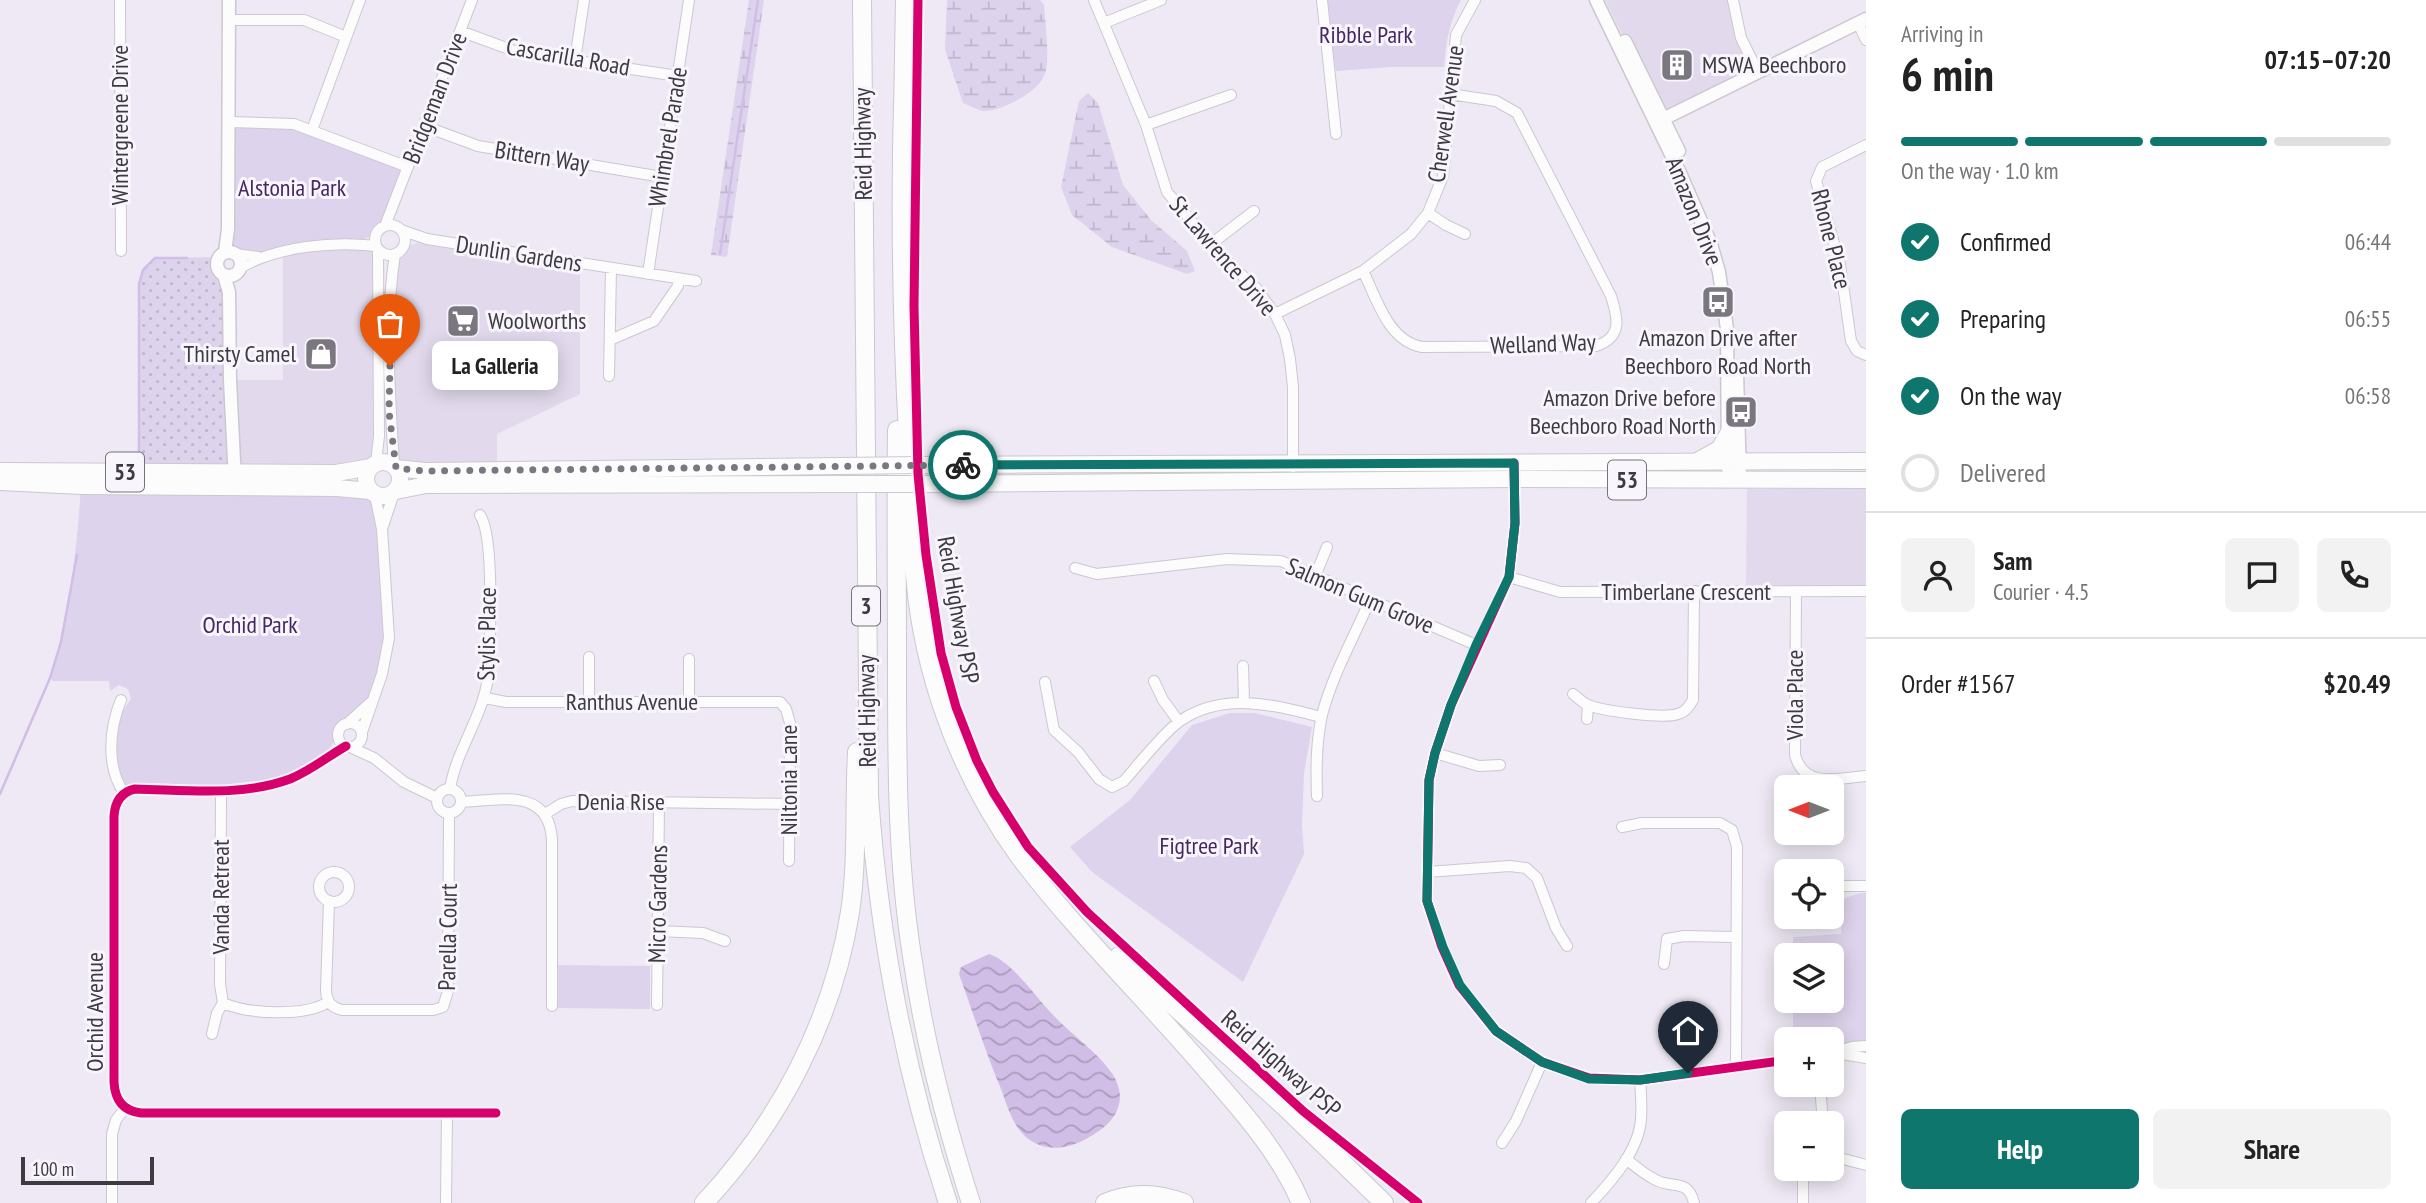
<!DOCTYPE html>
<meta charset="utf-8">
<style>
:root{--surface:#fff;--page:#f2f2f2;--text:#222;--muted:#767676;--line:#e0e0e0;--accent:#0f766e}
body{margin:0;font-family:"PT Sans Narrow",sans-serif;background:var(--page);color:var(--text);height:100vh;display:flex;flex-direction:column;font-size:26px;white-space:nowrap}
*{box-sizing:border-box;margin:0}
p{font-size:23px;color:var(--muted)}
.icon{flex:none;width:38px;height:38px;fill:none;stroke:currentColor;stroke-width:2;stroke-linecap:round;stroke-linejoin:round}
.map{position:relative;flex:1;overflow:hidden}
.details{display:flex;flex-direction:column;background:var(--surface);width:560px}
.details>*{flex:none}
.needle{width:46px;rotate:270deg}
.tools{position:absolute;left:1774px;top:775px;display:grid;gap:14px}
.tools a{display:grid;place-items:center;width:70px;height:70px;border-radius:10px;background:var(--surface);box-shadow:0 4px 18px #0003;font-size:35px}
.scale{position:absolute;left:21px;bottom:18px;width:133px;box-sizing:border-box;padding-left:7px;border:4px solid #3d3a41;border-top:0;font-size:19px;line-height:24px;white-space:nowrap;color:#3d3a41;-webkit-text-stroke:5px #f8f5fc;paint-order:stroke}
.pin{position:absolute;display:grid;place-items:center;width:60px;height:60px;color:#fff;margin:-72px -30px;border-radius:50% 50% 50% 0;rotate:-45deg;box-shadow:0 0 7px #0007}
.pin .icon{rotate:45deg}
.courier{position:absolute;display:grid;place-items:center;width:70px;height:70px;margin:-35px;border:5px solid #0f766e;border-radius:50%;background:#fff;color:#222;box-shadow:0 2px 9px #0007}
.bubble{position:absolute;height:49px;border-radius:10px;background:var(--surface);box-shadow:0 4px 18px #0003;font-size:23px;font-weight:700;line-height:49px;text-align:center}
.overview em{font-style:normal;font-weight:700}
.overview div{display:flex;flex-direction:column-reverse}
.overview{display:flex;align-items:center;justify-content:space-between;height:119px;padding:0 35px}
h1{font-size:46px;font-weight:700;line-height:52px}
.bar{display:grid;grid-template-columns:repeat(4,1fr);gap:10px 7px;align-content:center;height:84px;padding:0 35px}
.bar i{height:9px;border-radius:5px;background:var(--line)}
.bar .current{background:var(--accent)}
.bar p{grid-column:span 4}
.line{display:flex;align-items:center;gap:18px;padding:0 35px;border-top:2px solid var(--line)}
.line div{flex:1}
.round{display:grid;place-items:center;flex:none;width:74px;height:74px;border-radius:10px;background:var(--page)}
ol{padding:0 35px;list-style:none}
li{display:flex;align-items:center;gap:21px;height:77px}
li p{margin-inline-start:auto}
li .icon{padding:7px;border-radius:50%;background:var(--accent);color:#fff;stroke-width:4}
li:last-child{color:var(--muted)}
li i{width:38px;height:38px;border:4px solid var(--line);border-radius:50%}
.action{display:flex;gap:14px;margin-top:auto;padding:14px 35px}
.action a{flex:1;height:80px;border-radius:10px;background:var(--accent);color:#fff;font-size:28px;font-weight:700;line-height:80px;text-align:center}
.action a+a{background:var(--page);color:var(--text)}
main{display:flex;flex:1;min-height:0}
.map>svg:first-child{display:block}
.built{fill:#e2daec}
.grass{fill:url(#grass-dots)}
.wetland{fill:url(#wetland-marsh)}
.park{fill:#ded3ec}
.water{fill:url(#water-waves)}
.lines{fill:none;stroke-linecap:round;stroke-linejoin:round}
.stream{stroke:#d1bee6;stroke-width:2.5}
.minor-casing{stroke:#cbc8cf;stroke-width:12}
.tertiary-casing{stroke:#cbc8cf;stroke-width:15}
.primary-casing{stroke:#cbc8cf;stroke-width:18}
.motorway-casing{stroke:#cbc8cf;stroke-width:20}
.minor{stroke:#fcfcfd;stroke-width:10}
.tertiary{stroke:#fcfcfd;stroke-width:12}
.primary{stroke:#fcfcfd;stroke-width:16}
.motorway{stroke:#fcfcfd;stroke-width:18}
.primary-bridge-casing{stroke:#cbc8cf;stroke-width:18;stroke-linecap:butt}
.primary-bridge{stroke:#fcfcfd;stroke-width:16}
.cycleway-casing{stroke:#f8f5fc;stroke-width:13}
.cycleway{stroke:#d6006c;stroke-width:9}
.done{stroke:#7b7780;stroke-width:7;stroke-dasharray:0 12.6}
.route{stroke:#0f766e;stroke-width:9}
.labels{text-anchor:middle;stroke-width:6;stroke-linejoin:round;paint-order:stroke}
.shield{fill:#f8f5fc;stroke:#757279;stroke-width:2}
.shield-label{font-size:23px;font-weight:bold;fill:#3d3a41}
.park-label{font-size:24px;fill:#462663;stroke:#f8f5fc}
.street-label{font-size:24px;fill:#3d3a41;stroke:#f8f5fc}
.poi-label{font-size:24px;fill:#3d3a41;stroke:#f8f5fc;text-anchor:start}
</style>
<main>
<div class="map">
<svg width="1866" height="1203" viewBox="0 0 1866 1203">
<defs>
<pattern id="grass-dots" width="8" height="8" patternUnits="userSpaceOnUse" patternTransform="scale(1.75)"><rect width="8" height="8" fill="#ded3ec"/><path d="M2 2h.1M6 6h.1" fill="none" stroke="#bfb6cc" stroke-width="1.8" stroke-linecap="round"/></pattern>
<pattern id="wetland-marsh" width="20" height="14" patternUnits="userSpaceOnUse" patternTransform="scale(1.75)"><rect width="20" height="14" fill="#ded3ec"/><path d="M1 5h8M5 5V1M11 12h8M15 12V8" fill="none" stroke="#bfb6cc"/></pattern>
<pattern id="water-waves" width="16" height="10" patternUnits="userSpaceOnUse" patternTransform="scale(1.75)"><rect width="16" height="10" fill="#d1bee6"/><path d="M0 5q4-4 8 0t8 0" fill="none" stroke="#ab9bbc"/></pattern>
</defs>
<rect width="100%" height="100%" fill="#eee9f4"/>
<!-- built -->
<path class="built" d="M1605,0H1733L1758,72L1664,119Z
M427,239L580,264V394L497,434V470L396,468L389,412L395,254L403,248Z
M376,246V463L233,472L230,380H283V252Z
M1747,489H1866V586L1746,585Z"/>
<!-- grass -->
<path class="grass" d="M219,257L217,265L224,275L233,472H139V284L143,270L155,258Z"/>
<!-- wetland -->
<path class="wetland" d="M749,0H764L727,257L711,255Z
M947,0H1040L1044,5C1045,22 1051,61 1044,76C1037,93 1001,111 984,111C977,110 969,105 963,103L945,49Z
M1088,93L1098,103L1123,185L1151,220L1187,251L1195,271L1187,274L1112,247L1072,215L1061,187L1079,101Z"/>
<!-- park -->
<path class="park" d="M1325,0H1461C1449,22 1446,43 1444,67H1391L1336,71Z
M230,122L294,124L408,167L385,226L376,235L351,243L258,257L232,252L228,229Z
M81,486L375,495L389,638L371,702L341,728L325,758L274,784L129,790L114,775L116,721L131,699L128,689L119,685L110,691L109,681H53L50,678C69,615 77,551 81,486Z
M1230,713H1255L1312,727L1304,773L1302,825L1304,854L1243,982L1092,872L1070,847L1130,800L1192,725Z
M1860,893H1866V1044L1832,1048V1040L1793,1039V1001H1832V956H1793V937L1841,934L1842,899Z
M557,965L650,966V1009L556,1008Z"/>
<!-- water -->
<path class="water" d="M989,954C1013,962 1036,998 1054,1016C1072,1035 1096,1051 1111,1072C1116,1078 1120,1089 1120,1097C1119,1119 1101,1131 1084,1140C1065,1150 1042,1152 1025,1136C1012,1124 1007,1105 1001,1089C985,1051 973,1013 959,974L961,967Z"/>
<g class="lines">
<!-- stream -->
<path class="stream" d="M720,254L758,0
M139,458V284L143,270L155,258H187
M0,794L50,678L61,642L77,555"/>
<defs>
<path id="minor" d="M120,0L121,251
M1094,0L1146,125L1167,192L1222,257L1256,288L1275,314L1285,335L1290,359L1293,387V467
M1322,0L1336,134
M1733,0L1741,38L1758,72
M229,20H304L346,37
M1104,23L1161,0
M1858,23L1866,40
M460,31L517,52L678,76
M575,60L584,0
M230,122L294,124L408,167
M1146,125L1231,95
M424,126L478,146L662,177
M312,130L360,0
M1866,145L1822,167L1816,181L1840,264L1851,341L1857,351L1866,355
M1428,213L1446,225L1465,234
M375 240a15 15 0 1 1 30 0a15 15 0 1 1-30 0Z
M385,226L472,0
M401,230L427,239L696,281
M1211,244L1254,211
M236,254L258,257
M240,268C277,246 335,241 376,246
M1363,271C1377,299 1388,341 1422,347L1596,346C1623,337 1618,318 1611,296L1517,113L1496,101L1450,94
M648,274L689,0
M1275,314L1363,271L1411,234L1428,213L1443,176L1456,35L1475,0
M610,340L654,321L678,286V279
M609,376L611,268
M376,463L379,436L378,249
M1514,463L1515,523L1509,577L1451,705L1435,753L1429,780L1427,901L1442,947L1459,985L1496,1031L1542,1062L1589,1078L1640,1080L1787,1060
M394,466C390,396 384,324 395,254
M383,526L394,493
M1075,568L1097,574L1227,559L1281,561L1476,645
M1316,574L1327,547
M1509,577L1560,592L1866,591
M1796,591L1795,755C1804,789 1838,778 1866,776
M589,657V702
M689,659V701
M1243,666L1244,702
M1154,681L1163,700L1179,722
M1045,682L1054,730L1078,752L1099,779L1112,787L1124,781C1138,765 1163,733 1180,721C1224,691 1274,705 1321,717
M1573,694C1577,697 1582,702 1586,704C1600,711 1664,719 1678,714C1686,712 1689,706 1693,700L1694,591
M485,698L506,702H780L786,709L790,723L789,861
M121,700C109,729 106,767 124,793
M1587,719L1588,705
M338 735a12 12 0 1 1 24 0a12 12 0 1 1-24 0Z
M347,724L370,703
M362,732L382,674L389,638L382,529L375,495
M346,746C327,757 310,771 290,779C241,797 186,790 135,789C121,792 115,802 114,816V1082C115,1100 123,1111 141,1113H496
M350,747L374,758L404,782L437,798
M1435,753L1479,766L1500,765
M437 801a12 12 0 1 1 24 0a12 12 0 1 1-24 0Z
M450,789C456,750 483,717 488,677C490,646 495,536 480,515
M221,791L220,984L223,1003C248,1014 305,1017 328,1002
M1317,796C1316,768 1316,742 1322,715C1332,676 1354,637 1370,600
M461,802C499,800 549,787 552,840V1006
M545,814L561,804L572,801L790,804
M1622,827L1642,823H1720L1732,830L1737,847L1736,1067
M1427,872L1510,866L1526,868L1537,878L1556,928L1567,946
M319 887a15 15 0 1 1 30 0a15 15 0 1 1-30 0Z
M1842,886H1866
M329,901L326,991C327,1002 331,1007 342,1010H433L443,1007L448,991L449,814
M658,931L703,933L725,941
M1664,964L1667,939L1684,936L1735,937
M657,1005L659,802
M212,1034L217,1013L223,1003
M1832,1053L1852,1047L1866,1046
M1836,1053L1866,1058
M1820,1085L1823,1124
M1502,1143L1516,1121L1542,1062
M1832,1156L1866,1165
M1626,1159C1635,1166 1644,1174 1654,1179C1671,1190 1688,1177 1694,1203
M112,1203V1134L116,1120L125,1108
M446,1203L447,1113
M1591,1203C1612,1181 1639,1150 1641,1119C1642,1106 1641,1093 1640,1080
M1803,1203V1178L1806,1169"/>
<path id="tertiary" d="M1596,0L1680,173L1711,244L1719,272L1727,329L1728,469
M1625,41L1679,151
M1659,121L1866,19
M217 264a12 12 0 1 1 24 0a12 12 0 1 1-24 0Z
M225,252L228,229L229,0
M224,275L229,292L230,380L235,481
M1737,372L1740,480"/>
<path id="primary" d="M1699,460L1719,449L1729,432
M366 479a17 17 0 1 1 34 0a17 17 0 1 1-34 0Z
M921,465L1866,461
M396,468L425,471L839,466
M0,471L336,473L371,467
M0,482L81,486L337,488L370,491
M921,484L1514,479L1866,480
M396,491L426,485L839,484"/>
<path id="motorway" d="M862,0L869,796C879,935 904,1070 948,1203
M903,103C900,214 902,325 908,435C911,488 911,542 917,595C928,688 964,780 1019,856C1077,933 1147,1000 1209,1073C1244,1113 1280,1154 1301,1203
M903,115L905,0
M897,430C896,510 897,590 897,669C897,765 897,861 912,956C924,1040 945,1122 971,1203
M1119,956L1286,1108L1384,1203
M704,1203C779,1123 833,1020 850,912C858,860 854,805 857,752
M1105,1203C1131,1192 1158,1193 1184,1203"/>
</defs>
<!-- minor casing -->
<use href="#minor" class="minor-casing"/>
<!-- tertiary casing -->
<use href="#tertiary" class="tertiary-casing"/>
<!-- primary casing -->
<use href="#primary" class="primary-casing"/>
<!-- motorway casing -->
<use href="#motorway" class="motorway-casing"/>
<!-- minor -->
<use href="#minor" class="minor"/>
<!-- tertiary -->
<use href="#tertiary" class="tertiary"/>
<!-- primary -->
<use href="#primary" class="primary"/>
<!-- motorway -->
<use href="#motorway" class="motorway"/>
<defs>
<path id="primary-bridge" d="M839,466L921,465
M839,484H921"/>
</defs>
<!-- primary-bridge casing -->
<use href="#primary-bridge" class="primary-bridge-casing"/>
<!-- primary-bridge -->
<use href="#primary-bridge" class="primary-bridge"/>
<defs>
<path id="cycleway" d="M918,0L914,306L918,474L926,555L941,653L956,707L977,761L993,792L1028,847L1087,912L1303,1111L1418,1203
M1514,463L1515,523L1509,577L1451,705L1435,753L1429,780L1427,901L1442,947L1459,985L1496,1031L1542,1062L1589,1078L1640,1080L1787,1060
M346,746C327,757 310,771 290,779C241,797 186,790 135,789C121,792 115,802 114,816V1082C115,1100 123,1111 141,1113H496"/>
</defs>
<!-- cycleway casing -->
<use href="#cycleway" class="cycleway-casing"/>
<!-- cycleway -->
<use href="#cycleway" class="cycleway"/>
</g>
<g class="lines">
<!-- done -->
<path class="done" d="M390,366L389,412L396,468L425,471L963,465"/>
<!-- route -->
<path class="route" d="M963,465L1514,463L1515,523L1509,577L1476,645L1451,705L1435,753L1429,780L1427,901L1443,947L1460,985L1496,1031L1542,1062L1589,1079L1640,1080L1688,1073"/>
</g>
<!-- icons -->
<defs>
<symbol id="building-square" viewBox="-11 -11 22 22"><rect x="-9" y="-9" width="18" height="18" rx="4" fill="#7b7780" stroke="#f8f5fc"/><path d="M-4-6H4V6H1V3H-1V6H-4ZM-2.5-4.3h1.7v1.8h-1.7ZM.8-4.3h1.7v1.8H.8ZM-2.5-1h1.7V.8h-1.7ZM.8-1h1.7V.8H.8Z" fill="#fff"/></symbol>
<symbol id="bus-square" viewBox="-11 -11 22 22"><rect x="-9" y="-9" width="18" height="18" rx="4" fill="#7b7780" stroke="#f8f5fc"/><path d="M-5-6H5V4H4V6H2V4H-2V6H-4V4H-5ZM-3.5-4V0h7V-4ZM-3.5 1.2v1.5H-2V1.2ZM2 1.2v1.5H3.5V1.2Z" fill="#fff"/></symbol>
<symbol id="supermarket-square" viewBox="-11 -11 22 22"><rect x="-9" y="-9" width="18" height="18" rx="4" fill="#7b7780" stroke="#f8f5fc"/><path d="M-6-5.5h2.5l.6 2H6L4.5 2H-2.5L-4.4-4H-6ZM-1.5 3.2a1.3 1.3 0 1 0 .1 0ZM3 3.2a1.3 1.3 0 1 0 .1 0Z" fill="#fff"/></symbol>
<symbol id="shop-square" viewBox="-11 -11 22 22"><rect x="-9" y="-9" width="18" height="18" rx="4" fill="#7b7780" stroke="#f8f5fc"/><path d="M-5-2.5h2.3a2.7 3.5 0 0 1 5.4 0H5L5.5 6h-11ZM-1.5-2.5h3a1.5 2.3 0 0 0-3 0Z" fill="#fff"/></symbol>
</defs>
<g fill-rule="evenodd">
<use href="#building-square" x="1658" y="46" width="38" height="38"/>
<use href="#bus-square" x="1699" y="283" width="38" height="38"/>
<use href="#supermarket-square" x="444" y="302" width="38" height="38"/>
<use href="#shop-square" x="302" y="335" width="38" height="38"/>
<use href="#bus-square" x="1722" y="393" width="38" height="38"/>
</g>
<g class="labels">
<!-- shield labels -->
<g class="shield">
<rect x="106" y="452.5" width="38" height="39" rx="5"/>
<rect x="1608" y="460.5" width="38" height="39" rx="5"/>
<rect x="852" y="586.5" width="28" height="39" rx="5"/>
</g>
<g class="shield-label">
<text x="125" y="480">53</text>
<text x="1627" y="488">53</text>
<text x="866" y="614">3</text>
</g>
<!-- park labels -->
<g class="park-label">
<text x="1366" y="43">Ribble Park</text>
<text x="292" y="196">Alstonia Park</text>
<text x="250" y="633">Orchid Park</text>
<text x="1209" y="854">Figtree Park</text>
</g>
<!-- street labels -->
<g class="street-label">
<text transform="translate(568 57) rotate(10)" y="8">Cascarilla Road</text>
<text transform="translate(435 98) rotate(-69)" y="8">Bridgeman Drive</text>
<text transform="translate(1446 114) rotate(-82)" y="8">Cherwell Avenue</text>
<text transform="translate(120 125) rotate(-90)" y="8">Wintergreene Drive</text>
<text transform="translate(668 137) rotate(-81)" y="8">Whimbrel Parade</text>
<text transform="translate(863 144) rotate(-91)" y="8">Reid Highway</text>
<text transform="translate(542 157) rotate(9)" y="8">Bittern Way</text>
<text transform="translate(1694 211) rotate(68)" y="8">Amazon Drive</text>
<text transform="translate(1831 239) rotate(76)" y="8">Rhone Place</text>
<text transform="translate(519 254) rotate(9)" y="8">Dunlin Gardens</text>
<text transform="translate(1223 256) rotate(49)" y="8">St Lawrence Drive</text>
<text transform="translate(1543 344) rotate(-2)" y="8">Welland Way</text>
<text x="1686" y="600">Timberlane Crescent</text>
<text transform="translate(1360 596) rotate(23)" y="8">Salmon Gum Grove</text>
<text transform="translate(958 610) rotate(80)" y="8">Reid Highway PSP</text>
<text transform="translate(487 634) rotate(-89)" y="8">Stylis Place</text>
<text transform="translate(1795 695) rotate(-90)" y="8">Viola Place</text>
<text x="632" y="710">Ranthus Avenue</text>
<text transform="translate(867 711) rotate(-91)" y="8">Reid Highway</text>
<text transform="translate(789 780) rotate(-90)" y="8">Niltonia Lane</text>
<text x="621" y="810">Denia Rise</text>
<text transform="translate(221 897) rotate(-90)" y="8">Vanda Retreat</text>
<text transform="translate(658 904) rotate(-89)" y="8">Micro Gardens</text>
<text transform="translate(448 937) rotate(-89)" y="8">Parella Court</text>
<text transform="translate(95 1012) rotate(-90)" y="8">Orchid Avenue</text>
<text transform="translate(1281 1064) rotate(41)" y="8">Reid Highway PSP</text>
</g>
<!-- poi labels -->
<g class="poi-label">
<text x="1702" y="73">MSWA Beechboro</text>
<text x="488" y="329">Woolworths</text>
<text x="1718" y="346" text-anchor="middle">Amazon Drive after<tspan x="1718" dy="28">Beechboro Road North</tspan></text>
<text x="296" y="362" text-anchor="end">Thirsty Camel</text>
<text x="1716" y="406" text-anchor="end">Amazon Drive before<tspan x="1716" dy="28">Beechboro Road North</tspan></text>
</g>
</g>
</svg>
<div class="tools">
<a><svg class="needle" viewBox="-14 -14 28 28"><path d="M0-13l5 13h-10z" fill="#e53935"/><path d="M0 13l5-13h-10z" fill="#767676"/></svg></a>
<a><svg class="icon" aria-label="locate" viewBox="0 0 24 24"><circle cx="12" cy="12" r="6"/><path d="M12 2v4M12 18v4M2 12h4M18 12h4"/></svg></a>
<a><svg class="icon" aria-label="layers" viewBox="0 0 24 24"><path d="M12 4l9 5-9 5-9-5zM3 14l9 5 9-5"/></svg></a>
<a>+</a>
<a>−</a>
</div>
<div class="scale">100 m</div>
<div class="pin" style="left:390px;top:366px;background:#ea580c"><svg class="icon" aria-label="bag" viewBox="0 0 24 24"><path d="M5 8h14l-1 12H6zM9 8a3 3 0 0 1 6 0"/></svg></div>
<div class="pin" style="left:1688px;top:1073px;background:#1f2937"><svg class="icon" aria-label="home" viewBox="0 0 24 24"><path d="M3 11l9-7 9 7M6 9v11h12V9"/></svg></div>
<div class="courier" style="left:963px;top:465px"><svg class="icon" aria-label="bike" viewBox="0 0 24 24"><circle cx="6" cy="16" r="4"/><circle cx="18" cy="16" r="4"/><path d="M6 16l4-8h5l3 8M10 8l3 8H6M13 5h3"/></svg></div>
<div class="bubble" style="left:432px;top:341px;width:126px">La Galleria</div>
</div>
<section class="details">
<div class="overview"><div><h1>6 min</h1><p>Arriving in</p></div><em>07:15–07:20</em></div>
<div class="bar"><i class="current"></i><i class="current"></i><i class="current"></i><i></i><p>On the way · 1.0 km</p></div>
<ol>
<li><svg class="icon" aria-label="check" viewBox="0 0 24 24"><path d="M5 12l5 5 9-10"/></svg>Confirmed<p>06:44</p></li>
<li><svg class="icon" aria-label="check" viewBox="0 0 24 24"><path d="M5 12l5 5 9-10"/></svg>Preparing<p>06:55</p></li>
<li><svg class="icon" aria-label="check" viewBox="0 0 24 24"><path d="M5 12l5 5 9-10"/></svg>On the way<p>06:58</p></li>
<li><i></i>Delivered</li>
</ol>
<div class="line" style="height:126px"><a class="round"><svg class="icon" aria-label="person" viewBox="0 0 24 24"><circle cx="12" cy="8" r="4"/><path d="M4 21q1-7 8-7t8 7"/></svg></a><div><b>Sam</b><p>Courier · 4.5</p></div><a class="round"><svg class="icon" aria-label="chat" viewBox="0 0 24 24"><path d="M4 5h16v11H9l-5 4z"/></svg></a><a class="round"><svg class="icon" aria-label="phone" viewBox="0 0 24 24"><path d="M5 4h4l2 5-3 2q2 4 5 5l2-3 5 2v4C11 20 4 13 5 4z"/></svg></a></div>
<div class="line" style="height:91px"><div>Order #1567</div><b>$20.49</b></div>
<div class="action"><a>Help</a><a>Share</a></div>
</section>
</main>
